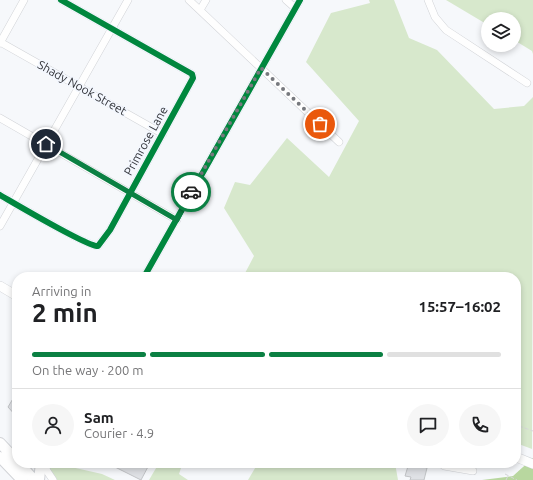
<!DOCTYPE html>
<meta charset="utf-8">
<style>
:root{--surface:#fff;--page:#f6f6f6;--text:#202124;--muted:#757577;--line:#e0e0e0;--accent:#0b8043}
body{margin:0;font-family:Ubuntu,sans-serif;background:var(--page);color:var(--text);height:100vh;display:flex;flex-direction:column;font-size:15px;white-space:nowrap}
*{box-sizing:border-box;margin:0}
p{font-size:13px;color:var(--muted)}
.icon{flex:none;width:22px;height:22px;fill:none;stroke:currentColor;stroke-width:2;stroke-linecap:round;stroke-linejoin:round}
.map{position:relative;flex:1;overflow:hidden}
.panel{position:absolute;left:12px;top:272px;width:509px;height:196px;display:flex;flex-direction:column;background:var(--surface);border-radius:16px;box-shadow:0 2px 6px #0003}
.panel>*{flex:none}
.tools{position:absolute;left:481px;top:12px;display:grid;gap:8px}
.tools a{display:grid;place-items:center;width:40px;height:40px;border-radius:50%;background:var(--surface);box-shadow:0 2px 6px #0003;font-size:20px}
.pin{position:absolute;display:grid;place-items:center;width:34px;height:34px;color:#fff;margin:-17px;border:2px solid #fff;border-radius:50%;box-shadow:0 1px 4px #0007}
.courier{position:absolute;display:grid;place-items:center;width:40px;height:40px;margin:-20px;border:3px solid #0b8043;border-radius:50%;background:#fff;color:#222;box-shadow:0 1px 5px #0007}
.summary em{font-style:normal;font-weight:600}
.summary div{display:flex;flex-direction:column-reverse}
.summary{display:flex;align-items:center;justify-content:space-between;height:68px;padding:0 20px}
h1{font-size:26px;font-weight:600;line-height:30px}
.bar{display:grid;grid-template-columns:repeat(4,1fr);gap:6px 4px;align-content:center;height:48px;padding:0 20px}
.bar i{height:5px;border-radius:3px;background:var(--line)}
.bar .selected{background:var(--accent)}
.bar p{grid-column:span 4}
.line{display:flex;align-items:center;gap:10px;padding:0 20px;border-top:1px solid var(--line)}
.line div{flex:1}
.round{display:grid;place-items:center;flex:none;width:42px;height:42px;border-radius:21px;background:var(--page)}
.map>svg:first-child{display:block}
.green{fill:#d7e8cc}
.water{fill:#b8d79f}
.building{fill:#dfe1e5;stroke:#c2c4c7}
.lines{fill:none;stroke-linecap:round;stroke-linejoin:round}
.minor-casing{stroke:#d1d3d7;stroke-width:8}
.major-casing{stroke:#d1d3d7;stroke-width:10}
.highway-casing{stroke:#d1d3d7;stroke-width:12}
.path{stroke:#d6d7da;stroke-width:1;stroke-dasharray:4 2;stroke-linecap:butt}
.minor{stroke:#fefefe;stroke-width:7}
.major{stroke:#fefefe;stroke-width:9}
.highway{stroke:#fefefe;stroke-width:10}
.cycleway-casing{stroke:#f3f7fe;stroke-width:8}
.cycleway{stroke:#00873e;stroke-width:6}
.done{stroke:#77797e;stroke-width:4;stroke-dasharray:0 7.2}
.route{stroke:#0b8043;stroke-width:5}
.labels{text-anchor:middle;stroke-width:3;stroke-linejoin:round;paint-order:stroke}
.street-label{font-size:12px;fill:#33353a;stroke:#f3f7fe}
</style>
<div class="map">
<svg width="533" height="480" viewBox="0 0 533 480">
<rect width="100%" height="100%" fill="#f6f8fb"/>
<!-- green -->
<path class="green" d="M369,0H394L409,38L437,50L494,109L524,106L533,97L532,449L516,443V277H243L254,256L224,208L235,182L250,185L287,138L329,177L359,121L306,62L331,13L370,3Z
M446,0H533V54L532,51L514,40V19H488V25Z
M48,463H64L71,467L102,474L115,480H57L49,472Z
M159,463H179L182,465L179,474L188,480H149Z
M258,463H395L398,480H248Z"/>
<!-- water -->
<path class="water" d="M533,458V480H482L513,476Z"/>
<!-- building -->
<path class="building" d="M17,392V417L8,407Z
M107,463H150L141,480Z
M409,463L427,468L424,480H410L411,477L405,476Z"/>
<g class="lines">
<defs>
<path id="minor" d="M189,0L339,142
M286,0L295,8
M428,0L435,17L446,30L527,83
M200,10L206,0
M0,42L163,134
M0,43L24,0
M0,118L177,220
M0,195C14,203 88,247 98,246L110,230L193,78L192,74L61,0
M0,226L128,0
M144,277L300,0
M44,463L47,471L53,480
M441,463L444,466L473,471"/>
<path id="major" d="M0,286L17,296
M516,457L533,464"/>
<path id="highway" d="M0,443L17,461
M0,457L22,480
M19,463L34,480
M39,480L41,463"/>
</defs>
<!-- minor casing -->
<use href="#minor" class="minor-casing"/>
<!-- major casing -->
<use href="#major" class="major-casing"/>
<!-- highway casing -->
<use href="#highway" class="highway-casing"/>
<!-- path -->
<path class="path" d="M519,426L533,431
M505,474L517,480
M506,480L508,476"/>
<!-- minor -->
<use href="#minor" class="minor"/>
<!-- major -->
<use href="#major" class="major"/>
<!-- highway -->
<use href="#highway" class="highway"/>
<defs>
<path id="cycleway" d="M0,195C14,203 88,247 98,246L110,230L193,78L192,74L61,0
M144,277L300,0"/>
</defs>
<!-- cycleway casing -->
<use href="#cycleway" class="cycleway-casing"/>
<!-- cycleway -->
<use href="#cycleway" class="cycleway"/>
</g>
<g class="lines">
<!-- done -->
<path class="done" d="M191,192L261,68L320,124"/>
<!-- route -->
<path class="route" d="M46,144L177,220L191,192"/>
</g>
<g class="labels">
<!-- street labels -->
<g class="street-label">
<text transform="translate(82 88) rotate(29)" y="4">Shady Nook Street</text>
<text transform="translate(146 141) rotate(-61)" y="4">Primrose Lane</text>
</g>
</g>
</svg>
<div class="tools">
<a><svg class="icon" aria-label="layers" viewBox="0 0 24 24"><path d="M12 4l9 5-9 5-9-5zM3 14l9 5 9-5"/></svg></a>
</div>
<div class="pin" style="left:320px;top:124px;background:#ea580c"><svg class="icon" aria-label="bag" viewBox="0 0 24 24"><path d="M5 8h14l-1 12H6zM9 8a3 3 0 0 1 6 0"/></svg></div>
<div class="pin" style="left:46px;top:144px;background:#1f2937"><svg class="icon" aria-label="home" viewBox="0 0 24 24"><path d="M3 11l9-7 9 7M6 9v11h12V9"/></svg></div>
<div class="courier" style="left:191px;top:192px"><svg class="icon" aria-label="car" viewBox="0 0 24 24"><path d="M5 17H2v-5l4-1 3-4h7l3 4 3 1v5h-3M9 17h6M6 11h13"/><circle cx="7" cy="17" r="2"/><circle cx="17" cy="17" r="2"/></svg></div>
<section class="panel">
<div class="summary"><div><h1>2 min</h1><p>Arriving in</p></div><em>15:57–16:02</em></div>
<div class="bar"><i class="selected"></i><i class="selected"></i><i class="selected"></i><i></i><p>On the way · 200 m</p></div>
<div class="line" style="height:72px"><a class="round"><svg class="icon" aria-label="person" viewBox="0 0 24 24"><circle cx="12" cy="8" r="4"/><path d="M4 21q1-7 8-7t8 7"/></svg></a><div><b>Sam</b><p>Courier · 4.9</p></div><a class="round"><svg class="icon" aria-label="chat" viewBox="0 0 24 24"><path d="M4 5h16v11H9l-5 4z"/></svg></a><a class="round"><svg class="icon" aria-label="phone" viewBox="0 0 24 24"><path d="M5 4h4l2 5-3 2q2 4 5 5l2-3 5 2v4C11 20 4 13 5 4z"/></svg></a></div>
</section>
</div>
